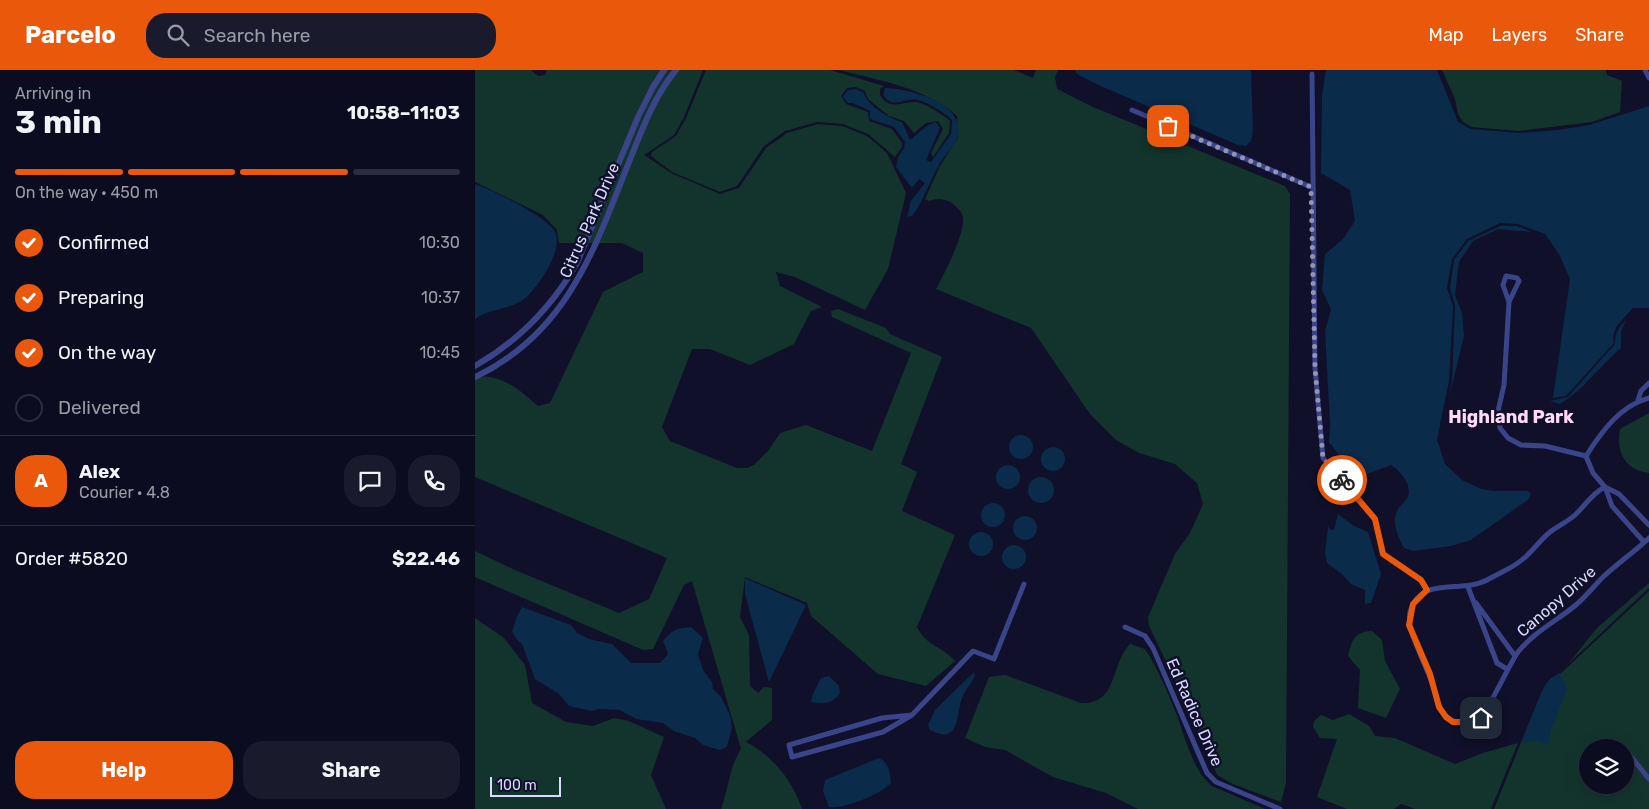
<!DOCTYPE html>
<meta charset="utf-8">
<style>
:root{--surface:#0c0c20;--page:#1a1a2d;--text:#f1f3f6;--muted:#9a9ba5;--line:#2c2c3e;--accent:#ea580c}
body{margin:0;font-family:Rubik,sans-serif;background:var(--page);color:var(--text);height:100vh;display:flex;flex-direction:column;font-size:19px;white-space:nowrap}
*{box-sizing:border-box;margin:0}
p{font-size:16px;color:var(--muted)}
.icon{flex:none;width:28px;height:28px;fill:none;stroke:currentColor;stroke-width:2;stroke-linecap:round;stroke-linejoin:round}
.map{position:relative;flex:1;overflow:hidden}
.side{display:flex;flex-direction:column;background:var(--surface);width:475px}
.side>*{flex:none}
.controls{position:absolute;left:1104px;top:669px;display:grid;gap:10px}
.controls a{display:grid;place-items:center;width:55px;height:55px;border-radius:50%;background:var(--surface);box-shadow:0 5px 20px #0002,0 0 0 1px var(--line);font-size:25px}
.scale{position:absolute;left:15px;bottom:12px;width:71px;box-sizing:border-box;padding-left:5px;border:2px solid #d9daff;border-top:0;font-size:14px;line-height:18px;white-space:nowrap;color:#d9daff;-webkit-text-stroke:4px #10102a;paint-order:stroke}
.pin{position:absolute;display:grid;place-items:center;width:42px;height:42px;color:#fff;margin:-21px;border-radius:10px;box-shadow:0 2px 8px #0006}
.courier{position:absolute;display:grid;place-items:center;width:50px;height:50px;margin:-25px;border:4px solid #ea580c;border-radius:50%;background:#fff;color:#222;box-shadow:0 1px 6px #0007}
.head em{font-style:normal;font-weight:700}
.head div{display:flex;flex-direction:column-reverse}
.head{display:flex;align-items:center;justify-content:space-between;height:85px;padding:0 15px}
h1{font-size:32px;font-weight:700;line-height:38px}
.bar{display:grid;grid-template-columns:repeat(4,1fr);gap:8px 5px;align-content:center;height:60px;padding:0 15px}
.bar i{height:6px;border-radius:4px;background:var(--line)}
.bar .on{background:var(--accent)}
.bar p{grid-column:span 4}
.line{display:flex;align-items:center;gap:12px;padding:0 15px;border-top:1px solid var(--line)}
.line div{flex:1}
.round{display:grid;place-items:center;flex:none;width:52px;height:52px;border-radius:20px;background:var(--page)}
ol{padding:0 15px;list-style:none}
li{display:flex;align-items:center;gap:15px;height:55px}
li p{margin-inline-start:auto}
li .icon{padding:5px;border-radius:50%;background:var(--accent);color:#fff;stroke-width:4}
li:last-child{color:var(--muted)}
li i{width:28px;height:28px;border:2px solid var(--line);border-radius:50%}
.button{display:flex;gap:10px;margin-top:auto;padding:10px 15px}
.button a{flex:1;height:58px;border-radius:20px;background:var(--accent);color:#fff;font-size:20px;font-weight:700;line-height:58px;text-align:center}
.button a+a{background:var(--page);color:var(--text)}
header{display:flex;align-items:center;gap:30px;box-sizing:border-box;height:70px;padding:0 25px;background:var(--accent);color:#fff}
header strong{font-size:24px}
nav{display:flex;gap:28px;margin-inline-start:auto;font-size:18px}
.search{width:350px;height:45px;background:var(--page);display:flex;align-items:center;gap:12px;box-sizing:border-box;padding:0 18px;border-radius:20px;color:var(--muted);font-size:19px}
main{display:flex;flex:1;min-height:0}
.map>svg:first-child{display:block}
.green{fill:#13342d;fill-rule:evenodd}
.water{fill:#0a2b49}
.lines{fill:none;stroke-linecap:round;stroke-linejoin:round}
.minor{stroke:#3a4489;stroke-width:5}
.tertiary{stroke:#3a4489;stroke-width:6}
.done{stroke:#9393b4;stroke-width:5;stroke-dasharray:0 9}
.route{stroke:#ea580c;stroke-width:6}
.labels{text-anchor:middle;stroke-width:5;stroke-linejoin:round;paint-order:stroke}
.street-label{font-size:16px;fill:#d9daff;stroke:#10102a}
.neighbourhood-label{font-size:18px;font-weight:bold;fill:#ffdbf8;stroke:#10102a}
</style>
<header>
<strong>Parcelo</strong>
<div class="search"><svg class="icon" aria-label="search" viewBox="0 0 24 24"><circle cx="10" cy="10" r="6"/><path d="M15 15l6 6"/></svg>Search here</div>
<nav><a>Map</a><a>Layers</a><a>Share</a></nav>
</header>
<main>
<section class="side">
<div class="head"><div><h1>3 min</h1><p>Arriving in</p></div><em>10:58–11:03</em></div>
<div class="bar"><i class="on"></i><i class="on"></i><i class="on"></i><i></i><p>On the way · 450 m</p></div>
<ol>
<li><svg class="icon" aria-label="check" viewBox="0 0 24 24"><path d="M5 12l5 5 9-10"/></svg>Confirmed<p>10:30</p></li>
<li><svg class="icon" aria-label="check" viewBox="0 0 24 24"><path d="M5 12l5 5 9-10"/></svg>Preparing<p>10:37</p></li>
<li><svg class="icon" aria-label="check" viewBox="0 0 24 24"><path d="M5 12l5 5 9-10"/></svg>On the way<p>10:45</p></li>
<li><i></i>Delivered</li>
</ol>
<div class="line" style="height:90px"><b class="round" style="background:var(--accent);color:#fff">A</b><div><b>Alex</b><p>Courier · 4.8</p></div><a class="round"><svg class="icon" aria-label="chat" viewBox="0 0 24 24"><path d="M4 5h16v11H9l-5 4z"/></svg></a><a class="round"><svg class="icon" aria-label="phone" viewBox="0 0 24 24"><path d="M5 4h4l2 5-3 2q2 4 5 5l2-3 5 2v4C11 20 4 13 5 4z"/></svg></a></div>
<div class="line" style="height:65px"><div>Order #5820</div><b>$22.46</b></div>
<div class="button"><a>Help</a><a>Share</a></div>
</section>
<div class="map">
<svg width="1174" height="739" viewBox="0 0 1174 739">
<rect width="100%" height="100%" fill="#10102a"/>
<!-- green -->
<path class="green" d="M0,0H56L63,6L70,5L72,0H228L209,47L199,65L169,85L196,103L245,124L264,118L291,78L312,63L343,54L367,56L392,66L412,83L431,123L413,199L390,240L320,207L301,202L305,216L347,237L336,241L319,274L275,295L235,279H217L187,357L195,371L262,398H272L279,395L293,381L305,363L331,355L397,381L436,283L357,247L356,241L363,239L411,258L415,264L467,287L426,394L442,402L427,441L480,465L442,557C452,577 466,575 480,591L451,616L403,604L336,546L332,533L270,507L265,547L274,565L275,616L283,623L289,617L297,618V650L271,672C297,685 318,711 327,739H246C254,717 254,698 266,679L217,511L209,515L178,579L168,580L0,507V481L40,500L144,543L174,529L192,488L0,407V307C26,303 45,320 63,336L75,333L128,222L168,202V183L147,173H84L82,160L68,145L0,112Z
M231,0H355L409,16L405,19V25C415,41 425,32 440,32C450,33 467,44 475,51L474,63L458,87L456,83L468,59L463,51L451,53L439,63L429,51L414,46L393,29L390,21L381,17L372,18L366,26L371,34L393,42L394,51L417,59L427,73V77L420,87L393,64L368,54L342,52L310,61L289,76L262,116L245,122L197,102L176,86L177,82L201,66L211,48Z
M364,0H539L558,8L561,0H583L580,7L582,19L618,37L810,116L815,124L811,713L806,732L758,714L742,705L720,652L674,556L673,547L700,484L715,463L728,434L722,413L700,394L664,383L641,370L615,344L556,258L461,219C469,204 490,164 488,148C488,142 482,137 477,133C469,128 462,128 454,131L450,129L465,96L483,68L482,46C452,18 402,10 364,0Z
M967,0H1131L1132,5L1147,11L1145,42L1117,52L1043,61L996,57L988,52L983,44L980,29Z
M1174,343V403C1149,400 1141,381 1145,359Z
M1174,513V518L1093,594L1122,558Z
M1174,521V739H1019L1067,621ZM1112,678H1150V715H1112Z
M0,548L29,568L50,595L57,633L91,652L118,656L139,648L154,651L189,667L176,705L191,739H0Z
M897,561L907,570L910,591L925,619L911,648L883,638L885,600L873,586C877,570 879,562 897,561Z
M655,574L670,579C683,599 692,621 701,643C710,666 717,700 737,716L790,739H663L631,723L578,707L530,680L510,677L490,668L514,607L530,605L606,633C643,635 635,595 655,574Z
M874,644L894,656L900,666L920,668L980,694L1008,683L1043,673L1016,739H940L926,734L919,739H872L842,727L862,669L845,668L838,657L839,651L846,645L858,650Z"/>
<!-- water -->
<path class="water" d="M600,0H776L778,61L776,71L771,76L763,75L621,14L602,4Z
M851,0H962L983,52L996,59L1045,63L1083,60L1114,55L1174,36V238H1158C1150,248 1135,258 1139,273L1091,326L1078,328L1095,209L1084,184L1070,164L1043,154L1025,153L992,169L977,189L972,218L978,236L974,311L962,369L970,394L987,410L1006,419L1019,421H1053L1056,423L1054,429L996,470L976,476L938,481L929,478C924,468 917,455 921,443C923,437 927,435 930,431C941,419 926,401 916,395L889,405L879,404L854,372L855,354L850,261L856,239L847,220L850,184L868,169L880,151L875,120L846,103L847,25Z
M410,18C435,19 490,32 483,66C480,77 469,85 464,95C454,112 449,130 437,146L432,147L436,131L450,113L444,109L437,118L421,97L423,87L429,78L430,72L419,57L395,49V41L378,33H373L368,27L373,20L381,19L389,23C392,36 415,48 427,52L435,70L453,55L461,52L465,58L451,90L456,92L476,64L477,50C469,42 454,33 443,30C429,27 417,41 408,24Z
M0,114C18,120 68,145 79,160C91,177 63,218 49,229C36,240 13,238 0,249Z
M1025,156H1042L1057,162L1023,159L998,171L984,192L980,225L987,243L989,266L974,328L977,311L980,236L975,218L979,190L993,171Z
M1151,250L1146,262V278C1125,296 1108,320 1085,334L1075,331L1093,327L1140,274C1140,263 1143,258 1151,250Z
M534 377a12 12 0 1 1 24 0a12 12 0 1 1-24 0Z
M566 389a12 12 0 1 1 24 0a12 12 0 1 1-24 0Z
M521 407a12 12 0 1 1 24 0a12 12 0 1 1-24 0Z
M553 420a13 13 0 1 1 26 0a13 13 0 1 1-26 0Z
M506 445a12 12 0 1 1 24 0a12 12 0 1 1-24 0Z
M863,444L879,456L893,462L906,504L896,533L890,534V520L876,514L867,504L852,493L850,483L853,456L856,460H859Z
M538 458a12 12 0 1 1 24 0a12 12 0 1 1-24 0Z
M494 474a12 12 0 1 1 24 0a12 12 0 1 1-24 0Z
M527 487a12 12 0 1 1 24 0a12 12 0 1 1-24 0Z
M270,508L331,535L294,612L270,524Z
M47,537L96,555L102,563L114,569L137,574L156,593H185L193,584L188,571C197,560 202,558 216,557L228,568L223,584L228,600L237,612L238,619L246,627L255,645L257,657L252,677L245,680L228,675L220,668L199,661L188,653L161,649L145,640L124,639L117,641L94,636L84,624L60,609L47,574L42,570L37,562L42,546Z
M499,602L500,606C496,614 489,621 486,631C481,648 484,675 455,660L453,655L460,640Z
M1085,603L1092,619L1076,660L1073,675L1059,670L1046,673L1070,615L1076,608Z
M354,606L364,616L365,623C358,634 348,634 336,632L338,624L346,608Z
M404,688C414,692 415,703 416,713C405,725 369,739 354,737L348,721L350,710Z"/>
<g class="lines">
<!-- minor -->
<path class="minor" d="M1170,0L1174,8
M837,4L840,298L848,388L900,449L908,484L946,510L952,520
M657,40L836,117
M1034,232L1028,215L1031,206L1042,208L1044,211L1034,232L1029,315L1023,341L1025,358L1033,368L1046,375L1070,376L1111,386L1118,403L1130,417L1137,436L1169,472
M1163,330L1166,321L1174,313
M1111,386C1127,361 1145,336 1174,328
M1130,417C1116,424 1111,435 1100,445C1092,452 1083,456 1075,462C1065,470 1058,481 1048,489C1038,498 1024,503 1012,510C986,524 945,505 935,542C930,561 957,605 962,628C966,647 980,658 1000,651C1012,647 1032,597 1043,582C1060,561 1082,551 1102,534C1111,526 1119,516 1128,507C1143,493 1159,482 1174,468
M1130,417L1144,424L1174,455
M993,517L1022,593L1032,599
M1001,533L1040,586
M650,557L670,566L678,578L732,703L741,712L805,739
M437,645L408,662L317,687L314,675L407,648L437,645L498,581L519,589L549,514
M1150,679L1174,709"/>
<!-- tertiary -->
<path class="tertiary" d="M0,296C45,270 77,237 102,193L163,47L178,17L189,0
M0,307C94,262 120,177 156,87C168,57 180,25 201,0"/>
</g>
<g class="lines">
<!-- done -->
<path class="done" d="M693,56L836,117L840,298L848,388L867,410"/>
<!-- route -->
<path class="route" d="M867,410L900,449L908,484L946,510L952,520L938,534L934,555L955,604L964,637L971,647L978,652H1000L1006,648"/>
</g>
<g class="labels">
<!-- street labels -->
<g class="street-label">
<text transform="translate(114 150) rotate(-66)" y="6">Citrus Park Drive</text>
<text transform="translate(1081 531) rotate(-41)" y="6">Canopy Drive</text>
<text transform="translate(720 642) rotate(66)" y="6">Ed Radice Drive</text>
</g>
<!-- neighbourhood labels -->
<g class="neighbourhood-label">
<text x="1036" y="353">Highland Park</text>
</g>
</g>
</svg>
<div class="controls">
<a><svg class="icon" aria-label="layers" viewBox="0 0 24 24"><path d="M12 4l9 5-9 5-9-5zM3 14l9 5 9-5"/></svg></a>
</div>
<div class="scale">100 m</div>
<div class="pin" style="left:693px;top:56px;background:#ea580c"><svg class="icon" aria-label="bag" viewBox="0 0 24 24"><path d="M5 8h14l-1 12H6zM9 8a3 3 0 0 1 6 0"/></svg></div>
<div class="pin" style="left:1006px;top:648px;background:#1f2937"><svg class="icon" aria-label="home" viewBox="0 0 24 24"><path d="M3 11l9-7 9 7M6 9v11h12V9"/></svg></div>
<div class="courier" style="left:867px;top:410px"><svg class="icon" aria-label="bike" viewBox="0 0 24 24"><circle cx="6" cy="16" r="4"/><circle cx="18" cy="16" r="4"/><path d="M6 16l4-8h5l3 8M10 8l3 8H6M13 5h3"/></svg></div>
</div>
</main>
